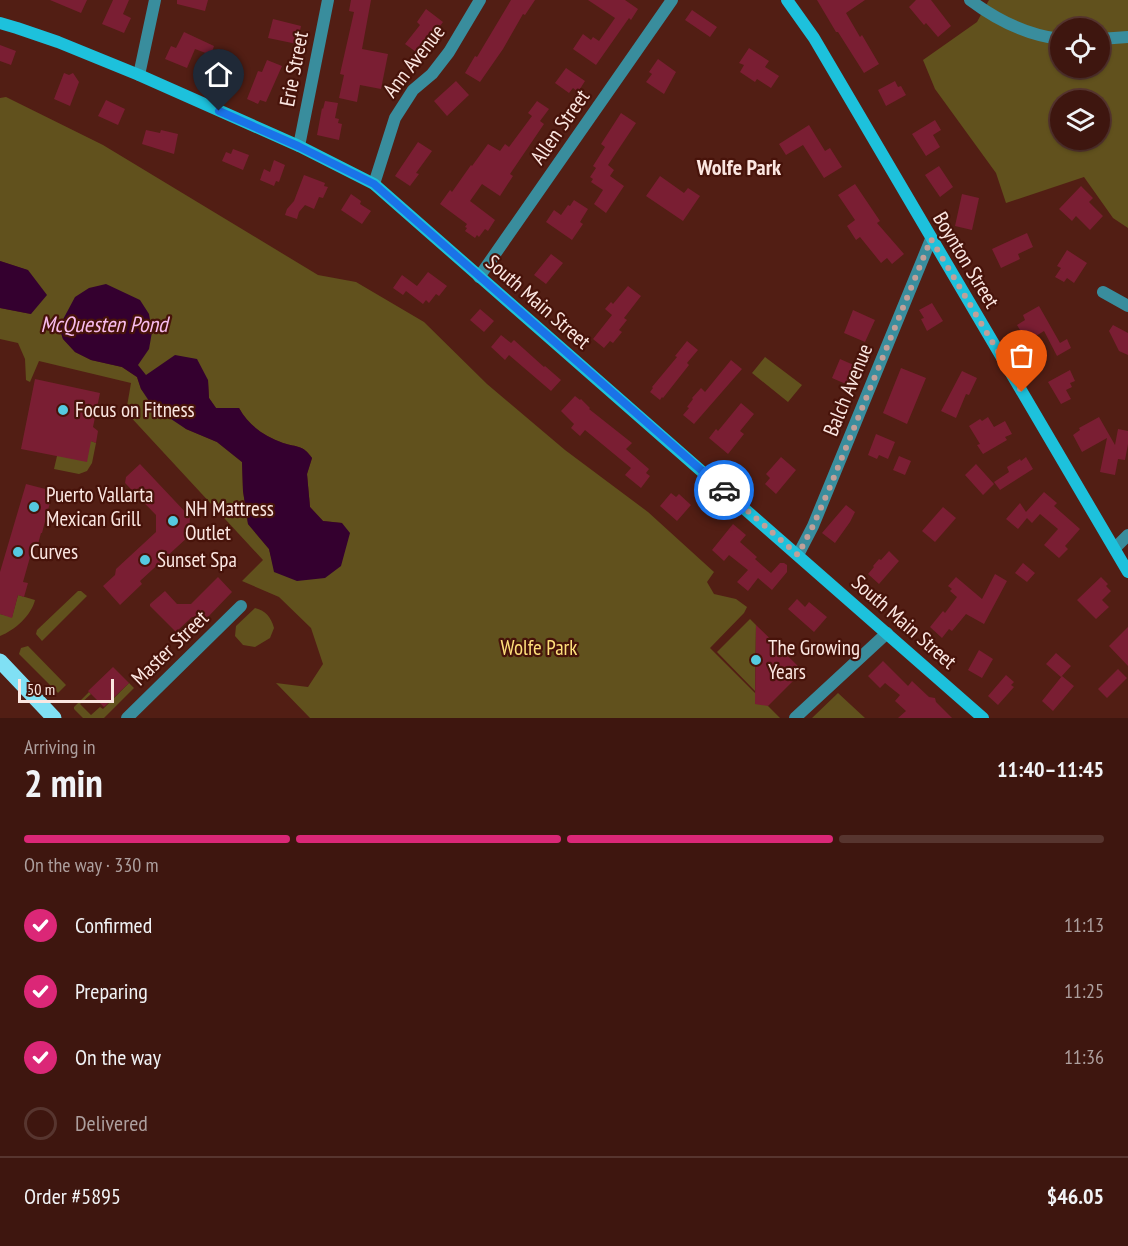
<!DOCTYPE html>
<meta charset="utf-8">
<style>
:root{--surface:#3e160f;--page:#49231d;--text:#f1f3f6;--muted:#ad9f9e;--line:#57352f;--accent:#db2777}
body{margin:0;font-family:"PT Sans Narrow",sans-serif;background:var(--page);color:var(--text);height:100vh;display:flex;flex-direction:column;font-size:22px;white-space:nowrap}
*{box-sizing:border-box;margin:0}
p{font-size:20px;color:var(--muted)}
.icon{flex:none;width:33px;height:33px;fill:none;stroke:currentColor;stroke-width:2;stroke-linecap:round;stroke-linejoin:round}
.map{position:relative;height:718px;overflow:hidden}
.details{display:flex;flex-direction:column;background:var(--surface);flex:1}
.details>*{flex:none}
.fabs{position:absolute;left:1050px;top:18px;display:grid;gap:12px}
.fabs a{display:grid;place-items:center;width:60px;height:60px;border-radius:50%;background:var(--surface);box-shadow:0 2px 4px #0004,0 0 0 2px var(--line);font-size:30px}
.scale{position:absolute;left:18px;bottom:15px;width:96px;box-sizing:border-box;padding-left:6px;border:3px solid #fbe6e1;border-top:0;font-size:16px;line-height:21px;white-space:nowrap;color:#fbe6e1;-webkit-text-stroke:4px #47130a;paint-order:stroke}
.pin{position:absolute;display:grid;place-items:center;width:51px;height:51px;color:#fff;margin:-62px -26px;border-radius:50% 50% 50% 0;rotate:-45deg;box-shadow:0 0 6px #0007}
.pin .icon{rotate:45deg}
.courier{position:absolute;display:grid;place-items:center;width:60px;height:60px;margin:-30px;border:4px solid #1a73e8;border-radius:50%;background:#fff;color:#222;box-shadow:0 2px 8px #0007}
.head em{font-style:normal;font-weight:700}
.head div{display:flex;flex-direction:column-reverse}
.head{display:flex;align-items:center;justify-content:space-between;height:102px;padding:0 24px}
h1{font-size:39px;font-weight:700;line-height:45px}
.bar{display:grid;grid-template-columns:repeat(4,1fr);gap:9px 6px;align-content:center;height:72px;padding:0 24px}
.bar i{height:8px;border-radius:4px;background:var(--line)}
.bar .selected{background:var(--accent)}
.bar p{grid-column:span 4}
.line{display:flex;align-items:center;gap:15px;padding:0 24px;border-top:2px solid var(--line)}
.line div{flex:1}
ol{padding:0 24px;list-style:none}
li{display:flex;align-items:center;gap:18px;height:66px}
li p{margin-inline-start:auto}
li .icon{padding:6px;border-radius:50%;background:var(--accent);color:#fff;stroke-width:4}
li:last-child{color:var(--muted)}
li i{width:33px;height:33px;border:3px solid var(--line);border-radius:50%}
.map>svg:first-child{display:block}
.green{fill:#61511d;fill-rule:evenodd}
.water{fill:#34002f}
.building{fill:#7a1e33}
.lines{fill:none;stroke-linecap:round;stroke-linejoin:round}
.street{stroke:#398d9d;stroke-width:12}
.secondary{stroke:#1dc1dc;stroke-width:12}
.primary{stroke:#80e0f4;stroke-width:15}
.done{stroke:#c0a099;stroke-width:6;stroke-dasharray:0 10.8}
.route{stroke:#1a73e8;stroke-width:8}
.poi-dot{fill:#55cae0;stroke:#47130a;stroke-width:2}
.labels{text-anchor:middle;stroke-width:4.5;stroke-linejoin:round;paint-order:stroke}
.street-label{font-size:21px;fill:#fbe6e1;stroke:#47130a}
.poi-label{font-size:21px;fill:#fbe6e1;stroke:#47130a;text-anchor:start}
.park-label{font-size:21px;fill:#fedf7b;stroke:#47130a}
.neighbourhood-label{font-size:22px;font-weight:bold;fill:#fbe6e1;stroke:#47130a}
.water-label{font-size:22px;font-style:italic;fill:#f8bcee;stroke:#47130a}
</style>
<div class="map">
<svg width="1128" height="718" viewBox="0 0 1128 718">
<rect width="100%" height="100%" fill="#521e14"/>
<!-- green -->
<path class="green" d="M989,0H1128V228L1113,218L1084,177L1006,203L996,173L935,89L923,60L977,22ZM1060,28H1100V68H1060ZM1060,100H1100V140H1060Z
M6,97L103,145L318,275L356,282L424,322L487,384L565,450L648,512L714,572L707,582L714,594L736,599L747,607L744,613L710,648L780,718H310L276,683L308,687L323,664L311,628L279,597L242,581L263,560L126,412L131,383L39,361L30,382L26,380L25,359L18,343L0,339V308L31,314L27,270L0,261V98ZM67,314L137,365L146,376L208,380L209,398L216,408H239C249,426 264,436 283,443C298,448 302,444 312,458L307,474L310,507L323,521L342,523L275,572L269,549L248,524L243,491L242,462L217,442L186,429L141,389L137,377L122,367L91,360L75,352L63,339L59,327Z
M765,357L802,385L788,402L752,373Z
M91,441L96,443L92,463L87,471L79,474L54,469L57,456Z
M78,591H81L87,596L42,641L36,634L37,630Z
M18,595L35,600C31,616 15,630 0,636V614L12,617Z
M255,608C266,611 271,617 274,628L270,638L255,647L243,645L235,636L236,626Z
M750,619L756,625L755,691L717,652Z
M28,646L66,685L58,693L19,654L21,648Z
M129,683L134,688L104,718H83L74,709V707L89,692L91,694L80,704L91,715L100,707L103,709Z
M838,693L865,718H812Z"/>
<!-- water -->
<path class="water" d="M0,261L28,270L47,295L31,314L0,308Z
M106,284L140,300L149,314L152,332L149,349L138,365L146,375L175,355L197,359L208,380L209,398L216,408H239C249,426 264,436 283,443C298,448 302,444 312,458L307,474L310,507L323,521L342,523L350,533L341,566L325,578L297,581L274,572L269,549L248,524L243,491L242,462L217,442L186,429L153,407L141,389L137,377L122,367L91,360L75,352L63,339L59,327L75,297L89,288Z"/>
<!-- building -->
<path class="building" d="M50,0H87L81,13Z
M113,0H129L123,14L131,18L124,33L102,24Z
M177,0H208L205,11L177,4Z
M351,0H371L362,49L388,54L381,89L360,85L357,102L339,98L344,75L340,74L354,12L349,11Z
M511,0H535L525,15L523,14L503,49L480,82L465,73L475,56L477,57Z
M588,0H625L638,9L631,20L629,18L596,65L573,49L583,34L591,40L593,37L599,41L615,18Z
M817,0H865L846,13L860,37L862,35L879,64L864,73L838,32H836Z
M916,0H931L951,26L938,37L926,23L924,25L909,7Z
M426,9L443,22L419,54L405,44L420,25L417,22Z
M692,10L717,27L710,37L685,20Z
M273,19L301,26L297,44L268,38Z
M184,32L214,46L211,55L195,49L187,68L165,59L171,46L176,48Z
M0,45L16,51L11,65L0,61Z
M749,48L769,61L765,67L779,76L771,88L757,79L755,82L740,72L744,65L739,63Z
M214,53L236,60L228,85L206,75Z
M658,59L676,72L664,94L646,82L652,74L649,72Z
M267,60L282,66L266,102L260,100L258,104L247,99L258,71L262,72Z
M566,68L585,81L578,92L573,88L569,93L555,83Z
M64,73L69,75L73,73L79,82L70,106L54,99Z
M456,81L469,95L447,116L434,101Z
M895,81L898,87L901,86L906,95L886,106L878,90Z
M106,100L125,109L118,125L98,116Z
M325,101L338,103L335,118L339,119L338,123L342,124L339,140L317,135L322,108L323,109Z
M537,101L549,109L540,121L544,124L510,174L513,176L500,196L482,184L470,201L495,220L488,231L485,229L479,237L477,235L475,238L465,231L467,228L465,227L467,224L440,204L450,190L452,192L471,165L472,166L488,144L500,151L505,144L509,147L532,116L528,113Z
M621,113L636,123L608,165L614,170L610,176L624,186L606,213L594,204L603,190L591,182L593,179L590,177L596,168L593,166L605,147L601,144Z
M935,120L941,130L933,135L940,147L926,156L912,134Z
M809,125L825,151L830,148L842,167L824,178L803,145L786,155L779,144Z
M146,130L160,133L161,130L178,134L174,154L142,144Z
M418,142L432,151L416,173L419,174L410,186L395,176Z
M233,149L249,155L243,170L222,161L226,152L231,154Z
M274,160L285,165L279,182L276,181L274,186L260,180L264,169L270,172Z
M939,166L953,187L940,197L925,175Z
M304,175L325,183L324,186L328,187L323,198L319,197L314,209L305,205L299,212L297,219L285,215L287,209L294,201Z
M660,176L684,193L688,188L700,196L683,221L646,196Z
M855,184L880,221L877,223L904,254L892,264L887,258L881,263L860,237L856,240L847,226L855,220L838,195Z
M1081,186L1093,198L1089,202L1103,216L1090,230L1076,216L1072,221L1059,209Z
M351,194L361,201L360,204L371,211L362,224L341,210Z
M962,194L979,198L972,230L955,226Z
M574,200L588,209L580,222L583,224L572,240L546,222L554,210L561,215L568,205L570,206Z
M1027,233L1033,247L1018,254L1020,259L1001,268L992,249Z
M1067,250L1087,263L1074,283L1067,278L1064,282L1055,277L1061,268L1057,266Z
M551,254L563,263L546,284L534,275Z
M428,272L447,286L439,296L436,294L429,303L426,300L423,304L406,291L403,295L393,288L402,275L417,286Z
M628,286L641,296L624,318L627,320L619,330L622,332L613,343L610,341L604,348L593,339L612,315L605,309L611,302L613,304Z
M932,303L943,321L927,331L921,319L924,318L919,310Z
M1039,306L1060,343L1067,339L1071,348L1057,356L1044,331L1023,344L1016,332L1020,330L1017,325L1025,320L1023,315Z
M480,309L494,321L484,332L470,320Z
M853,310L875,320L865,342L844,333Z
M1113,325L1128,333V355L1119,351L1109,331Z
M501,335L511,343L514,340L544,367L545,366L561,380L551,391L509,355L505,360L491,347Z
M687,341L698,350L687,363L689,365L663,398L662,397L660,400L650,392L653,388L652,387L677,357L675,356Z
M840,359L856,366L848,385L832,378Z
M731,360L742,369L694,424L683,415L689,408L687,407L693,399L692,398L701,388L705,392Z
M901,368L926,378L907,424L883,413Z
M1070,370L1075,381L1070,383L1072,387L1066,390L1071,399L1061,404L1048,382Z
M962,371L977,378L969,395L966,394L956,418L941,411Z
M35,379L100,393L93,427L98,431L96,443L91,441L87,462L21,449Z
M575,396L580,400L581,399L590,408L589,409L632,443L626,449L649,469L646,473L650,476L641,488L625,475L631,468L585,430L580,436L571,428L574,424L561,411Z
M741,403L754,414L740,431L744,434L728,454L709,438L716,429L718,431Z
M988,417L994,427L1005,421L1012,434L1005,437L1007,440L983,454L977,445L980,444L969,426L980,419L982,421Z
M1099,417L1115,445L1118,429L1128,431V444L1125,460L1118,459L1115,475L1100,472L1107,438L1082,452L1073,435L1080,430L1079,428Z
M876,434L895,442L888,459L879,455L877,459L868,455Z
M899,456L911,461L905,475L893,470Z
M781,457L796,470L776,494L765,484L770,478L766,474Z
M1026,457L1033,469L1000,490L994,482L1009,472L1007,467L1020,459L1021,461Z
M140,464L190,517L189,536L140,581L142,584L120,605L103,586L115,575L116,569L156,532V515L125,483L126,477Z
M976,464L994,484L983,495L965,475Z
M26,484L53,491L42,533H41L38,544L34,543L23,582L28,583L24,597L18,595L12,618L0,614V572Z
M1044,492L1057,503L1054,506L1080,529L1065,546L1068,549L1059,558L1044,545L1058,529L1040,514L1032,523L1027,518L1018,529L1006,519L1020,503L1026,512Z
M671,493L676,497L679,494L691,505L677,521L660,506Z
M846,505L855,512L850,522L835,543L822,533Z
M943,507L956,518L935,542L922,531Z
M733,524L746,535L740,542L757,557L755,559L771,573L780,563H784L787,565V572L772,590L758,578L748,591L737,582L748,570L729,555L724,561L712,550Z
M889,551L899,561L879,584L868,574L874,567L873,566L879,559L881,560Z
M1023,563L1035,573L1027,582L1015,573Z
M995,574L1007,581L984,624L966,614L952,631L949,629L942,638L930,627L943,611L945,613L957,597L950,591L952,589L948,586L956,577L982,599Z
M218,577L232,592L206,619L203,617H192L176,632L150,606V604L165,591L177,604H191Z
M1101,577L1108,584L1106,586L1111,591L1102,600L1109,607L1096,619L1077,600Z
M797,599L805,607L809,602L827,617L814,632L788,609Z
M756,625L803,671L768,706L755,704Z
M1128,627V666L1109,646Z
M979,650L993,659L982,678L968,670Z
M1056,653L1071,666L1061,677L1046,664Z
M883,661L908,686L912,681L929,697L935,698L936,702L952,718H898L906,711L895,701L900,695L885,683L880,688L868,676Z
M113,667L129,683L104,707L88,691Z
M1118,669L1127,678L1107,698L1098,689Z
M1006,675L1014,682L1011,685L1014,687L998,705L988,696Z
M1062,676L1074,686L1053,711L1042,701Z"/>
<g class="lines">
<!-- street -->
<path class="street" d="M970,0C998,21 1026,35 1060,39
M1100,39L1128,37
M139,75L155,0
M299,146L328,0
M374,184L395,118L413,90L432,74L449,52L480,0
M479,277L672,0
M1103,292L1128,306
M1115,548L1128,535
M798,555L813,526L931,239
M127,718L241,606
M795,718L887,633"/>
<!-- secondary -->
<path class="secondary" d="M787,0L814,38L1128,572
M0,23L17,28L58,42L139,75L299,146L374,184L983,718"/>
<!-- primary -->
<path class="primary" d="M0,661L54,718"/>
</g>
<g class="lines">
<!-- done -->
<path class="done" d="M724,490L798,555L813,526L830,487L931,239L1022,392"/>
<!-- route -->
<path class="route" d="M219,111L298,146L374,184L724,490"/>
</g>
<!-- markers -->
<g class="poi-dot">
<circle cx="63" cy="410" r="6"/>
<circle cx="34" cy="507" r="6"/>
<circle cx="173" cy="521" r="6"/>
<circle cx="18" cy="552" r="6"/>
<circle cx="145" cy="560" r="6"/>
<circle cx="756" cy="660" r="6"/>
</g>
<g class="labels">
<!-- street labels -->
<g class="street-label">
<text transform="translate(414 61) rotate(-52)" y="7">Ann Avenue</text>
<text transform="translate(294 69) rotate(-79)" y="7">Erie Street</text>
<text transform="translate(560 127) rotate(-55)" y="7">Allen Street</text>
<text transform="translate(966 260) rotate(59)" y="7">Boynton Street</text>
<text transform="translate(538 302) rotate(41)" y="7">South Main Street</text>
<text transform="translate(848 390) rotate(-68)" y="7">Balch Avenue</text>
<text transform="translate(904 622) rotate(41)" y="7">South Main Street</text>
<text transform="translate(170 648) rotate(-44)" y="7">Master Street</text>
</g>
<!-- poi labels -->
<g class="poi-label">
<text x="75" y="417">Focus on Fitness</text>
<text x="46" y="502">Puerto Vallarta<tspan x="46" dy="24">Mexican Grill</tspan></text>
<text x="185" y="516">NH Mattress<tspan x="185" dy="24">Outlet</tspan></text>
<text x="30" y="559">Curves</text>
<text x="157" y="567">Sunset Spa</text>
<text x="768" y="655">The Growing<tspan x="768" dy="24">Years</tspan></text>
</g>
<!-- park labels -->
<g class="park-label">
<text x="539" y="655">Wolfe Park</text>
</g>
<!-- neighbourhood labels -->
<g class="neighbourhood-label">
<text x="739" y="175">Wolfe Park</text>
</g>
<!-- water labels -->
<g class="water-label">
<text x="104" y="332">McQuesten Pond</text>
</g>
</g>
</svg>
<div class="fabs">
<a><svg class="icon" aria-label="locate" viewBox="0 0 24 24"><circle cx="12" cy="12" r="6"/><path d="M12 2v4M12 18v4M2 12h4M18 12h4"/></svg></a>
<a><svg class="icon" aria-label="layers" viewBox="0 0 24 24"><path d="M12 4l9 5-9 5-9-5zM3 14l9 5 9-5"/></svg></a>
</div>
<div class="scale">50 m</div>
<div class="pin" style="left:1022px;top:392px;background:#ea580c"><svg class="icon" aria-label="bag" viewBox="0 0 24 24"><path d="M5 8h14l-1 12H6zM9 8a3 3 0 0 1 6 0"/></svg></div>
<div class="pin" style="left:219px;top:111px;background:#1f2937"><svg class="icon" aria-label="home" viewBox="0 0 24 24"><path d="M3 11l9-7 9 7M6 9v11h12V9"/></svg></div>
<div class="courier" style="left:724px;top:490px"><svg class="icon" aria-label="car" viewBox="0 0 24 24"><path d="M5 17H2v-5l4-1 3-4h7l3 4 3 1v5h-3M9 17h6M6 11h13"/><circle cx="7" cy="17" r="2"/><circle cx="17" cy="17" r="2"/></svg></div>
</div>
<section class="details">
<div class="head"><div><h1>2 min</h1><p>Arriving in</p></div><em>11:40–11:45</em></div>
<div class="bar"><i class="selected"></i><i class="selected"></i><i class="selected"></i><i></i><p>On the way · 330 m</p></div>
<ol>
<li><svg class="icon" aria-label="check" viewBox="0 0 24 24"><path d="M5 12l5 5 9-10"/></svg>Confirmed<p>11:13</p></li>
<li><svg class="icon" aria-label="check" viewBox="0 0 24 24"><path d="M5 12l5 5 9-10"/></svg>Preparing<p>11:25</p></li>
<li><svg class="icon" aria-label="check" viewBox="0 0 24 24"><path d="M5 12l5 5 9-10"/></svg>On the way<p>11:36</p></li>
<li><i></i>Delivered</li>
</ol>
<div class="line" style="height:78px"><div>Order #5895</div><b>$46.05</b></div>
</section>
